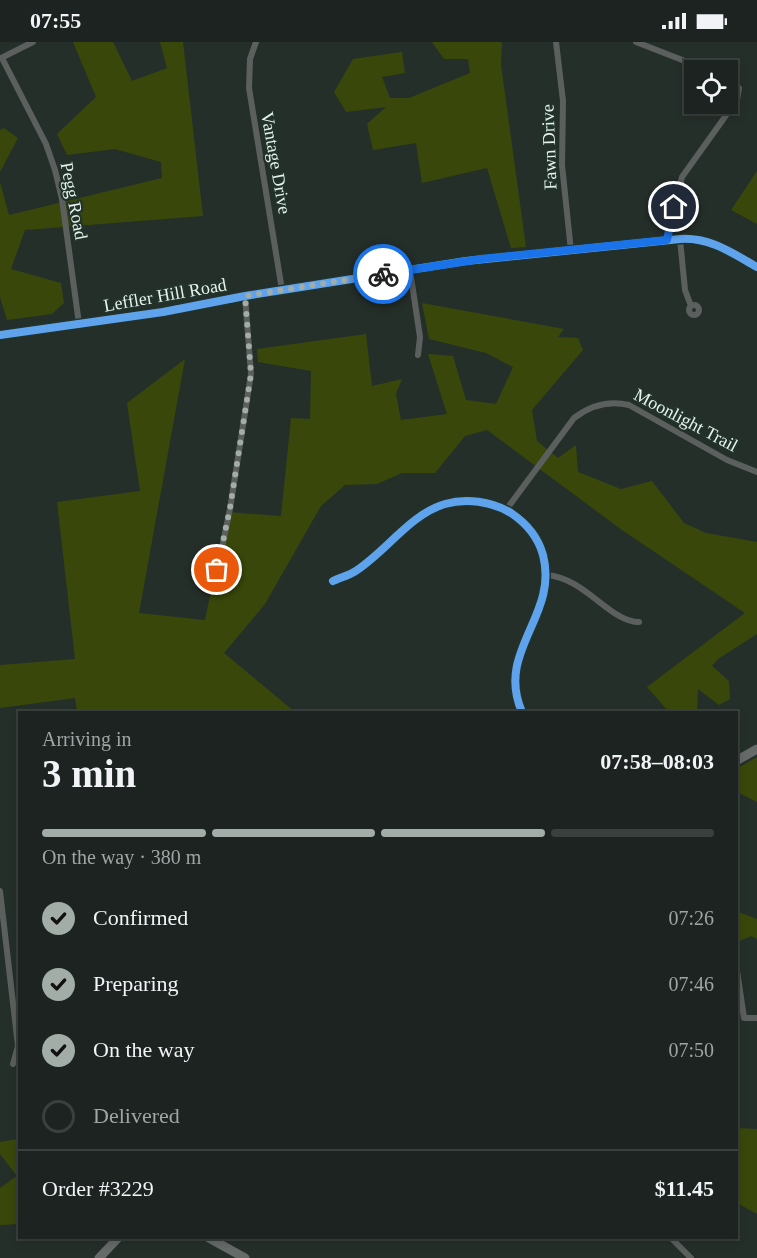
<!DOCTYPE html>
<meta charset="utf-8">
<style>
:root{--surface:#1c2320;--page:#252b29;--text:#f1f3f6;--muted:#a0a4a5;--line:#3a403e;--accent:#a2ada7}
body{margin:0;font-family:Georgia,serif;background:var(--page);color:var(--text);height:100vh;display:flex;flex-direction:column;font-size:22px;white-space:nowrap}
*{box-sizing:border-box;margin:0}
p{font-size:20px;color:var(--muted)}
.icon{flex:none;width:33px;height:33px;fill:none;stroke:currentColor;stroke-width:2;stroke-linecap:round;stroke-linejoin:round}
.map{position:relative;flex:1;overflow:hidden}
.drawer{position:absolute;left:18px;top:669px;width:720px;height:528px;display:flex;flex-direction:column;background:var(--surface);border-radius:0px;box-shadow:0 3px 9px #0003,0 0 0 2px var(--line)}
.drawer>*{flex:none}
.tools{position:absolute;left:684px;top:18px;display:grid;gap:12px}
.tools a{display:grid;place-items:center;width:54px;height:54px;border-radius:0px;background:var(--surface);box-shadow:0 3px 9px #0003,0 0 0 2px var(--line);font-size:30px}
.pin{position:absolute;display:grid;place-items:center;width:51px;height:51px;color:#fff;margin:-26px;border:3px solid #fff;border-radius:50%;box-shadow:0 2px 6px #0007}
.courier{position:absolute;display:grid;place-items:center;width:60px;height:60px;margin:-30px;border:4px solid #1a73e8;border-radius:50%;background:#fff;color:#222;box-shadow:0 2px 8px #0007}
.head em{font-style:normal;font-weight:600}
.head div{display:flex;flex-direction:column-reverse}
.head{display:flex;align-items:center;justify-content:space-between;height:102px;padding:0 24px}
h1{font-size:39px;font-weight:600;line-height:45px}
.bar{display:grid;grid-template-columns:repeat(4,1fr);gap:9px 6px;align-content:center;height:72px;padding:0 24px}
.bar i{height:8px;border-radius:4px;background:var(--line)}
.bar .on{background:var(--accent)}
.bar p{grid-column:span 4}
.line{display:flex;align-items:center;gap:15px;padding:0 24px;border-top:2px solid var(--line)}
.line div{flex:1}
ol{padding:0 24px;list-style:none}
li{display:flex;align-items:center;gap:18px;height:66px}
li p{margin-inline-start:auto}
li .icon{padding:6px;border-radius:50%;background:var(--accent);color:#111;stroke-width:4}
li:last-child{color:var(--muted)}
li i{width:33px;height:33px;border:3px solid var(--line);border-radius:50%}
.status{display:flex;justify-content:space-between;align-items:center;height:42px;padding:0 30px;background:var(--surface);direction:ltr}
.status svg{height:16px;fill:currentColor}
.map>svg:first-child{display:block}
.green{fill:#39480a}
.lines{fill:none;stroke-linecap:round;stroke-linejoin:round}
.minor{stroke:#5b605f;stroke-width:6}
.secondary{stroke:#666b6a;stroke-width:9}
.cycleway-casing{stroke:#21332a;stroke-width:11}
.cycleway{stroke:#60a3ed;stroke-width:8}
.done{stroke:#a2ada7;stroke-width:6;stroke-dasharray:0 10.8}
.route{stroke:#1a73e8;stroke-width:8}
.labels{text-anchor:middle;stroke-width:4.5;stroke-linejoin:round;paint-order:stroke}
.street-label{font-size:18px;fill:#e6f1eb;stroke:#21332a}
</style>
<div class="status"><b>07:55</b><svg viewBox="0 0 49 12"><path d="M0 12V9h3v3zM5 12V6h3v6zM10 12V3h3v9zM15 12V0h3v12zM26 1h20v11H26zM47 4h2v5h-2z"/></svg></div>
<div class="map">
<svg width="757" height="1216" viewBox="0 0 757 1216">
<rect width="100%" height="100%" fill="#252f2a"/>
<!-- green -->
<path class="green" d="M73,0H113L132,39L167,26L160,0H183L203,174L25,188L11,227L61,241L64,261L52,272L7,278L0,255V140L9,173L162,136L161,120L115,107L67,113L57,92L96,55Z
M432,0H502L501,23L526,205L511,206L487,126L422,141L416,101L373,108L367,82L386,65L346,70L334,50L353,17L402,10L405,31L382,35L390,56H409L470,31L468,17H444Z
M4,86L18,96L0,130V88Z
M757,129V182L731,168Z
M422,261L564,287L558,295L578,296L583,308L532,368L537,399L558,416L576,403L578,430L621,447L652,439L684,481L706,491L757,500V592L718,617L712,624L729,639L730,657L719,663L698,647L697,670H669L647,645L745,571L622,488L487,388L465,394L435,431H402L377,442L345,443L321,464L265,562L224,611L295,670H77L75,656L0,666V623L75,617L57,460L140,449L127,361L185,317L139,571L205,578L227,470L281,474L291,376L310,377L311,329L258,320L257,307L366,292L372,344L402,337L396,352L401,378L447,372L428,312L453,314L466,358L496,362L513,325L486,311L429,297Z
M757,715V760L737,750L736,727Z
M736,869L757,877V897L751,894L737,900Z
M19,1038V1182L0,1183V1146L17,1134L0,1112V1100L18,1097L17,1042Z
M736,1086L757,1087V1172L737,1161Z"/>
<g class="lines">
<!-- minor -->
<path class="minor" d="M256,0L250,17L249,46L282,248
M556,0L563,59L562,123L571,209
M636,0L708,28
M1,16L33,0
M2,16L46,102L55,128L62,157L79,282
M680,197L685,248L691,264
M667,198L682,135L737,58L739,46L728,37
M410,228L420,295L418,313
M689 268a5 5 0 1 1 10 0a5 5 0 1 1-10 0Z
M0,293L163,270L245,254L466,219L680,197C710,195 732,211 757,225
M506,468L574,376C591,363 608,358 629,363L727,418L757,430
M547,533C585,536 610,580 639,580
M333,539C339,536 347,534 354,530C384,512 410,472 445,462C466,456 491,459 511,471C526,481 538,495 543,513C559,574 495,609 522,670
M214,544L230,467L251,332L245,254
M0,849L18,1004L13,1022
M736,922L744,976H757
M671,1196L691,1216"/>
<!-- secondary -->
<path class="secondary" d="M736,719L757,707
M209,1196L245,1216
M99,1216L118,1196"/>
<defs>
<path id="cycleway" d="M0,293L163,270L245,254L466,219L680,197C710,195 732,211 757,225
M333,539C339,536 347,534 354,530C384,512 410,472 445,462C466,456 491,459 511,471C526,481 538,495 543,513C559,574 495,609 522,670"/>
</defs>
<!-- cycleway casing -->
<use href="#cycleway" class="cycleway-casing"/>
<!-- cycleway -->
<use href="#cycleway" class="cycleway"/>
</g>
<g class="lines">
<!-- done -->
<path class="done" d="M217,528L230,466L251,332L245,254L383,232"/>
<!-- route -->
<path class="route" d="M383,232L481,217L667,198L674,165"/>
</g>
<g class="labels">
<!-- street labels -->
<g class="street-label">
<text transform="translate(549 105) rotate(-92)" y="6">Fawn Drive</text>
<text transform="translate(276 121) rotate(80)" y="6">Vantage Drive</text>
<text transform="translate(74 159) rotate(79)" y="6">Pegg Road</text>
<text transform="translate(165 253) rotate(-10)" y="6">Leffler Hill Road</text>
<text transform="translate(686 378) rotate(28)" y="6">Moonlight Trail</text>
</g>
</g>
</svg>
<div class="tools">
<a><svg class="icon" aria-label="locate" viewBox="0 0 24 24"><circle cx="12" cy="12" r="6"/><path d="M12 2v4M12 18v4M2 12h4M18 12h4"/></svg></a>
</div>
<div class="pin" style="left:217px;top:528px;background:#ea580c"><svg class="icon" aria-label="bag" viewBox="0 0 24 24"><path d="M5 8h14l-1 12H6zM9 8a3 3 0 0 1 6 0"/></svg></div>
<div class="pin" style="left:674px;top:165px;background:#1f2937"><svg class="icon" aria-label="home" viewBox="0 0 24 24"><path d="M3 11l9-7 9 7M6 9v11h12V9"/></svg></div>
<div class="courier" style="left:383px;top:232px"><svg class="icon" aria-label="bike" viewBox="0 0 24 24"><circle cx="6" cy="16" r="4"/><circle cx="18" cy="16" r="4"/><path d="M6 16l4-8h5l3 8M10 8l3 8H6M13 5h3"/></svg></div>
<section class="drawer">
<div class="head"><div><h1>3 min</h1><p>Arriving in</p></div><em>07:58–08:03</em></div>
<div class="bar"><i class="on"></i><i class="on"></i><i class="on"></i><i></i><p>On the way · 380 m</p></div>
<ol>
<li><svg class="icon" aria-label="check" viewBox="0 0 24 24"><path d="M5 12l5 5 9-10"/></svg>Confirmed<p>07:26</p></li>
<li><svg class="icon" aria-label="check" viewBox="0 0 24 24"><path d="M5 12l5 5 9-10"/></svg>Preparing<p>07:46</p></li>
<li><svg class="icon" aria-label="check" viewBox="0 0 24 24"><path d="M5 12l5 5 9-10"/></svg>On the way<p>07:50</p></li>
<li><i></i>Delivered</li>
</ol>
<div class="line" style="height:78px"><div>Order #3229</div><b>$11.45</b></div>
</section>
</div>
